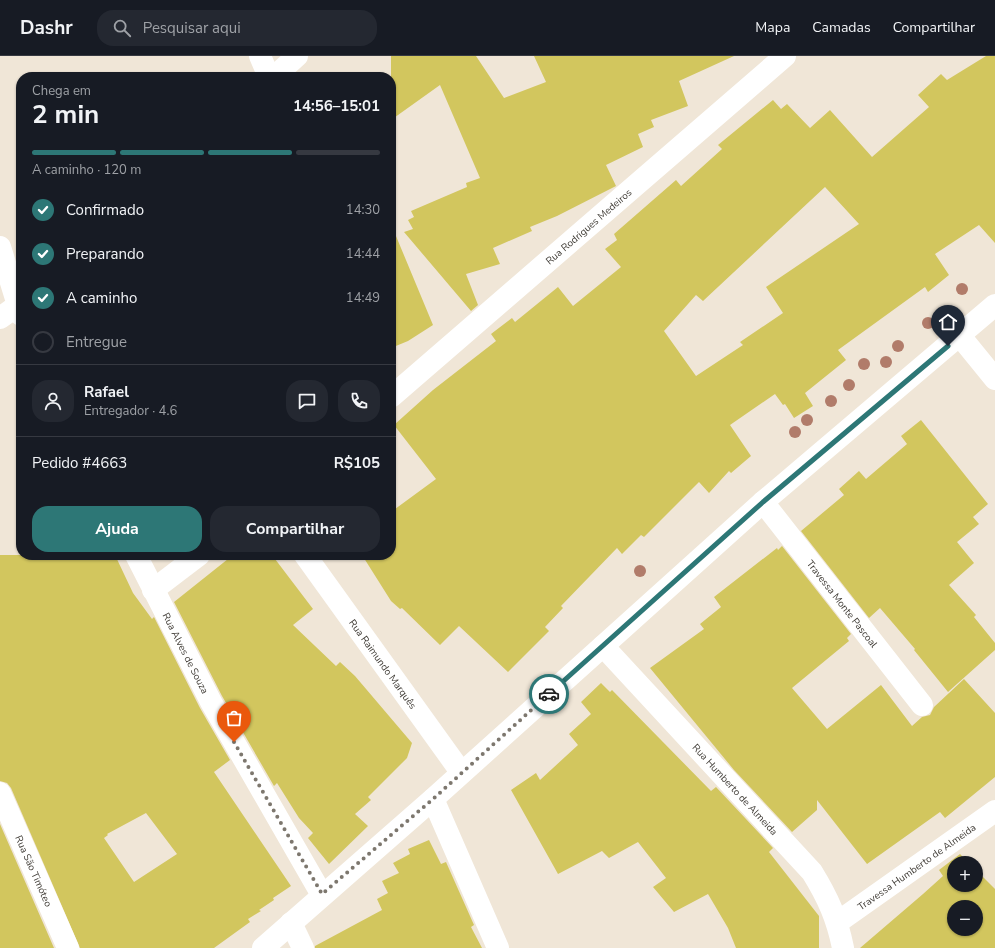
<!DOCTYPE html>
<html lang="pt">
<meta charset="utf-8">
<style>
:root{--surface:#171b24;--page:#242831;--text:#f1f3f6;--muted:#9ea1a6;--line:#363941;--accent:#2d7776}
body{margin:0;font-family:"Nunito Sans",sans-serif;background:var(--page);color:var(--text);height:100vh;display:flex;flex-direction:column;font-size:15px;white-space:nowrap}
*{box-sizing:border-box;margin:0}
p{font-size:13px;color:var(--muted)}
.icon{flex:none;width:22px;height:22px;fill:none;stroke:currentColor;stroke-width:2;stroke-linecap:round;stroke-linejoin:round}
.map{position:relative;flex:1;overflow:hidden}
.details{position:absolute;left:16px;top:16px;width:380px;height:488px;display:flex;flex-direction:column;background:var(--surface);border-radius:16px;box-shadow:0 1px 3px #0004}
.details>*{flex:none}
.tools{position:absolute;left:947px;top:800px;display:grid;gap:8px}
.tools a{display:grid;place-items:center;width:36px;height:36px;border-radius:50%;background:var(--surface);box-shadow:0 1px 3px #0004;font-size:20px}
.pin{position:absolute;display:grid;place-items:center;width:34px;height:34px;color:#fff;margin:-41px -17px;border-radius:50% 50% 50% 0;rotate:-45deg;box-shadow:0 0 4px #0007}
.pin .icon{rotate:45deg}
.courier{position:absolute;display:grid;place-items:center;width:40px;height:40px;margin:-20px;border:3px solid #2d7776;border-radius:50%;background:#fff;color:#222;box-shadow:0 1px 5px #0007}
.summary em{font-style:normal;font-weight:700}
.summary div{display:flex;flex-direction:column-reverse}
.summary{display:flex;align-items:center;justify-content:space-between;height:68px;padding:0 16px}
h1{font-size:26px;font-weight:700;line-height:30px}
.bar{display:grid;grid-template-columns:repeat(4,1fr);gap:6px 4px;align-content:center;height:48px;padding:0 16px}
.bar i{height:5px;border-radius:3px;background:var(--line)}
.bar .current{background:var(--accent)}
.bar p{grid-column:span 4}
.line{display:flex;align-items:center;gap:10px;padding:0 16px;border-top:1px solid var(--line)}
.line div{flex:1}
.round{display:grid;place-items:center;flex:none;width:42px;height:42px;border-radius:16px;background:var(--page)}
ol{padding:0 16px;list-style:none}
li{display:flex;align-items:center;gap:12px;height:44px}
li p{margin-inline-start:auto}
li .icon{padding:4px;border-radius:50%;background:var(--accent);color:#fff;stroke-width:4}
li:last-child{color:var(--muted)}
li i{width:22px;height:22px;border:2px solid var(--line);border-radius:50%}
.primary-button{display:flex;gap:8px;margin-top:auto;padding:8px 16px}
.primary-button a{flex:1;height:46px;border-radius:16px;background:var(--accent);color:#fff;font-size:16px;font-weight:700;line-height:46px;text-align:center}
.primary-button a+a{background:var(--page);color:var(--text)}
header{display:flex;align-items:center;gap:24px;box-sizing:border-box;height:56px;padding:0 20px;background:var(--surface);border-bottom:1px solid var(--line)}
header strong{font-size:19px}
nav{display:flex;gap:22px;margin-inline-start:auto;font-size:14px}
.search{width:280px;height:36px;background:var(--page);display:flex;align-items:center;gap:10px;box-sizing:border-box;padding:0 14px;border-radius:16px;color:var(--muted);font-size:15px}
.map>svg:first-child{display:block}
.building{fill:#d2c65e;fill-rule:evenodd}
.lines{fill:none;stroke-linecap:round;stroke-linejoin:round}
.street{stroke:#fff;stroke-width:22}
.secondary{stroke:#fff;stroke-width:22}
.tree{fill:#b17c6a}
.done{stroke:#7d776e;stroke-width:4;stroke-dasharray:0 7.2}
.route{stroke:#2d7776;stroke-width:5}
.labels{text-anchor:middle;stroke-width:4;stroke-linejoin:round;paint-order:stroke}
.street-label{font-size:10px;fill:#3f3b35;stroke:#fdf4e4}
</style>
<header>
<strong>Dashr</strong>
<div class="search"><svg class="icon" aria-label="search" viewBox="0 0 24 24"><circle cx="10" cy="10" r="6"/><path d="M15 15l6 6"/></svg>Pesquisar aqui</div>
<nav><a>Mapa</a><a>Camadas</a><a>Compartilhar</a></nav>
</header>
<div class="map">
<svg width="995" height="892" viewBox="0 0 995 892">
<rect width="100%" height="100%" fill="#f0e6d7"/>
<!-- building -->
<path class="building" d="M391,0H476L504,42L546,26L534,0H734L679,25L688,50L651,64L654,71L638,78L643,91L606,109L616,130L557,160L530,171L532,175L493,192L500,208L466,218L478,249L471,255L404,176L413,173L408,164L414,161L411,155L467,131L466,127L480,122L440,29L391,64Z
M986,0H995V187L979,169L935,198L949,219L928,236L925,231L838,294L846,304L805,337L813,350L794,362L785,348L783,349L775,338L730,369L751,400L731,417L729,415L709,437L699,426L644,481L641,479L622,498L617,492L561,550L563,552L545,571L549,575L508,616L459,570L440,589L402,552L400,553L391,545L362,499H391V456L436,423L394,369L433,334L496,285L491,278L512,262L515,266L558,231L573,250L621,211L605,193L617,184L614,178L676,124L681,130L722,93L718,89L773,44L781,53L787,48L810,72L830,54L872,101L929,51L918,39L941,18L947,24ZM825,131L859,168L766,231L783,257L740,286L743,289L696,320L664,275L696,239L703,245Z
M391,168L433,269L408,285L391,292Z
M921,364L988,448L973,461L979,468L957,486L974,507L949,529L976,559L974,561L995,587V594L948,636L914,594L915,593L880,552L869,562L801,475L844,439L839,433L859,415L866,423L907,388L901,380Z
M782,490L851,578L847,582L849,585L792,632L827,673L881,629L912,670L922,661L930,659L934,651L964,623L995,657V721L945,762L940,756L867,808L817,744V754L792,776L734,714L650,612L704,573L700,568L721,551L714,541L777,492L778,494Z
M0,499H115L133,537L152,563L154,561L200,652L230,704L214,716L291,830L273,842L274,844L259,854L261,855L248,863L250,866L214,892H80L11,732L7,727L0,725ZM146,757L177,798L134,826L104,782L108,779L107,778Z
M233,499H272L313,553L293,569L336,610L340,606L355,620L412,687L407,702L368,741L371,744L355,758L368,770L329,808L308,782L313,777L299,762L277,727L274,730L222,640L174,546Z
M601,627L610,636L612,634L711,735L716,731L773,792L769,796L819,860V892H736L728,872L708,838L674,856L653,831L666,822L638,786L609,802L602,795L558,818L511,734L536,717L540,724L578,689L569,678L591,658L581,646Z
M0,768L54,892H0Z
M429,784L441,808L446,806L474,869L471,871L482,892H315V890L382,854L377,843L388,837L382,825L399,817L393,807L410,798L408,793Z
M960,798L969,807H954V829H976V814L995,833V892H860L923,838L943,820L939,814ZM954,851H976V873H954Z"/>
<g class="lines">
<!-- street -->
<g class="street">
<path d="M260,0L269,21"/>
<path d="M274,21L297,0"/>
<path d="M0,191L21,259"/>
<path d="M0,262L21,247"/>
<path d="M960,280L995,323"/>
<path id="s1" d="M391,341L785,0"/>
<path id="s2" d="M763,446L922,649"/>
<path id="s3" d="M136,499L211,646L322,839"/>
<path id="s4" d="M305,499L461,716"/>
<path d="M153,534L199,499"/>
<path id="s5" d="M603,590L812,816C828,842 837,862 843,892"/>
<path id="s6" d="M0,737L68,892"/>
<path d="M433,743L498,892"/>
<path id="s7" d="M838,866L995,755"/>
<path d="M291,867L303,892"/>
</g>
<!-- secondary -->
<path class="secondary" d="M263,892L433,743L763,446L995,249"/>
</g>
<!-- trees -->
<g class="tree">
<circle cx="962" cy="233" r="6"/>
<circle cx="928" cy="267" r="6"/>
<circle cx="898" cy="290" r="6"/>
<circle cx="886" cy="306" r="6"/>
<circle cx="864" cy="308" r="6"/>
<circle cx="849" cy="329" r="6"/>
<circle cx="831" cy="345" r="6"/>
<circle cx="807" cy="364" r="6"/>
<circle cx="795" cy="376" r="6"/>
<circle cx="640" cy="515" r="6"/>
</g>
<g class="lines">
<!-- done -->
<path class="done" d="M234,686L322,838L433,743L549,638"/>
<!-- route -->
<path class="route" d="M549,638L763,446L948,290"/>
</g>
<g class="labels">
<!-- street labels -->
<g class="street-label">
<text dy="4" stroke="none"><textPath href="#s1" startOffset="261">Rua Rodrigues Medeiros</textPath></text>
<text dy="4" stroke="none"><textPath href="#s2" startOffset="129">Travessa Monte Pascoal</textPath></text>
<text dy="4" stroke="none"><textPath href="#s3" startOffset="110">Rua Alves de Souza</textPath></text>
<text dy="4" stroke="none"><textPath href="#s4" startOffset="134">Rua Raimundo Marquês</textPath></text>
<text dy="4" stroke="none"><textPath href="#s5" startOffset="195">Rua Humberto de Almeida</textPath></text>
<text dy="4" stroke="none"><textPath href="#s7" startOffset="96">Travessa Humberto de Almeida</textPath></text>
<text dy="4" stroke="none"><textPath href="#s6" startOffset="85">Rua São Timóteo</textPath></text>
</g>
</g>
</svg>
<div class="tools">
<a>+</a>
<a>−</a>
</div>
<div class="pin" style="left:234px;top:686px;background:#ea580c"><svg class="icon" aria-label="bag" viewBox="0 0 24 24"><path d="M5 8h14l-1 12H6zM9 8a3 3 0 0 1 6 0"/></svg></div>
<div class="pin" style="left:948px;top:290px;background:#1f2937"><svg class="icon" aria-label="home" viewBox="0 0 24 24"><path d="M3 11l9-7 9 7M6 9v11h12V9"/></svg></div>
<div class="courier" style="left:549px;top:638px"><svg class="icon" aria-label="car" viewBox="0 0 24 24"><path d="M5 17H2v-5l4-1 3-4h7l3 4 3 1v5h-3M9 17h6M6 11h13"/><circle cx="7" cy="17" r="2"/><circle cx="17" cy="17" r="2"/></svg></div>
<section class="details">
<div class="summary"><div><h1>2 min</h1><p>Chega em</p></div><em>14:56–15:01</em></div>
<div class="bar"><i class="current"></i><i class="current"></i><i class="current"></i><i></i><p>A caminho · 120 m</p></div>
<ol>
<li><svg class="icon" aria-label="check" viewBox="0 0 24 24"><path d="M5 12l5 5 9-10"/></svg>Confirmado<p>14:30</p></li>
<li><svg class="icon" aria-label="check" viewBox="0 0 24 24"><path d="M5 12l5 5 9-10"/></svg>Preparando<p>14:44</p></li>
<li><svg class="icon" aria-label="check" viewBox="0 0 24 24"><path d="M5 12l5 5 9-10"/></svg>A caminho<p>14:49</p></li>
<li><i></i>Entregue</li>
</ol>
<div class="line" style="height:72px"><a class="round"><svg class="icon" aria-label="person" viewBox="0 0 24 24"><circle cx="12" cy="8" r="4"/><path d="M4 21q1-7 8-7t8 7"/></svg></a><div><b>Rafael</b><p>Entregador · 4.6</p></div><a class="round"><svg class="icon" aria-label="chat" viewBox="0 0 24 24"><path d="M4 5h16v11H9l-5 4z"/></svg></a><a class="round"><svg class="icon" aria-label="phone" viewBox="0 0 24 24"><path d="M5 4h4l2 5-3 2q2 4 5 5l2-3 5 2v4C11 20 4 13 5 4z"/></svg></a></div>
<div class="line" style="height:52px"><div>Pedido #4663</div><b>R$105</b></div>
<div class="primary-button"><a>Ajuda</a><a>Compartilhar</a></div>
</section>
</div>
